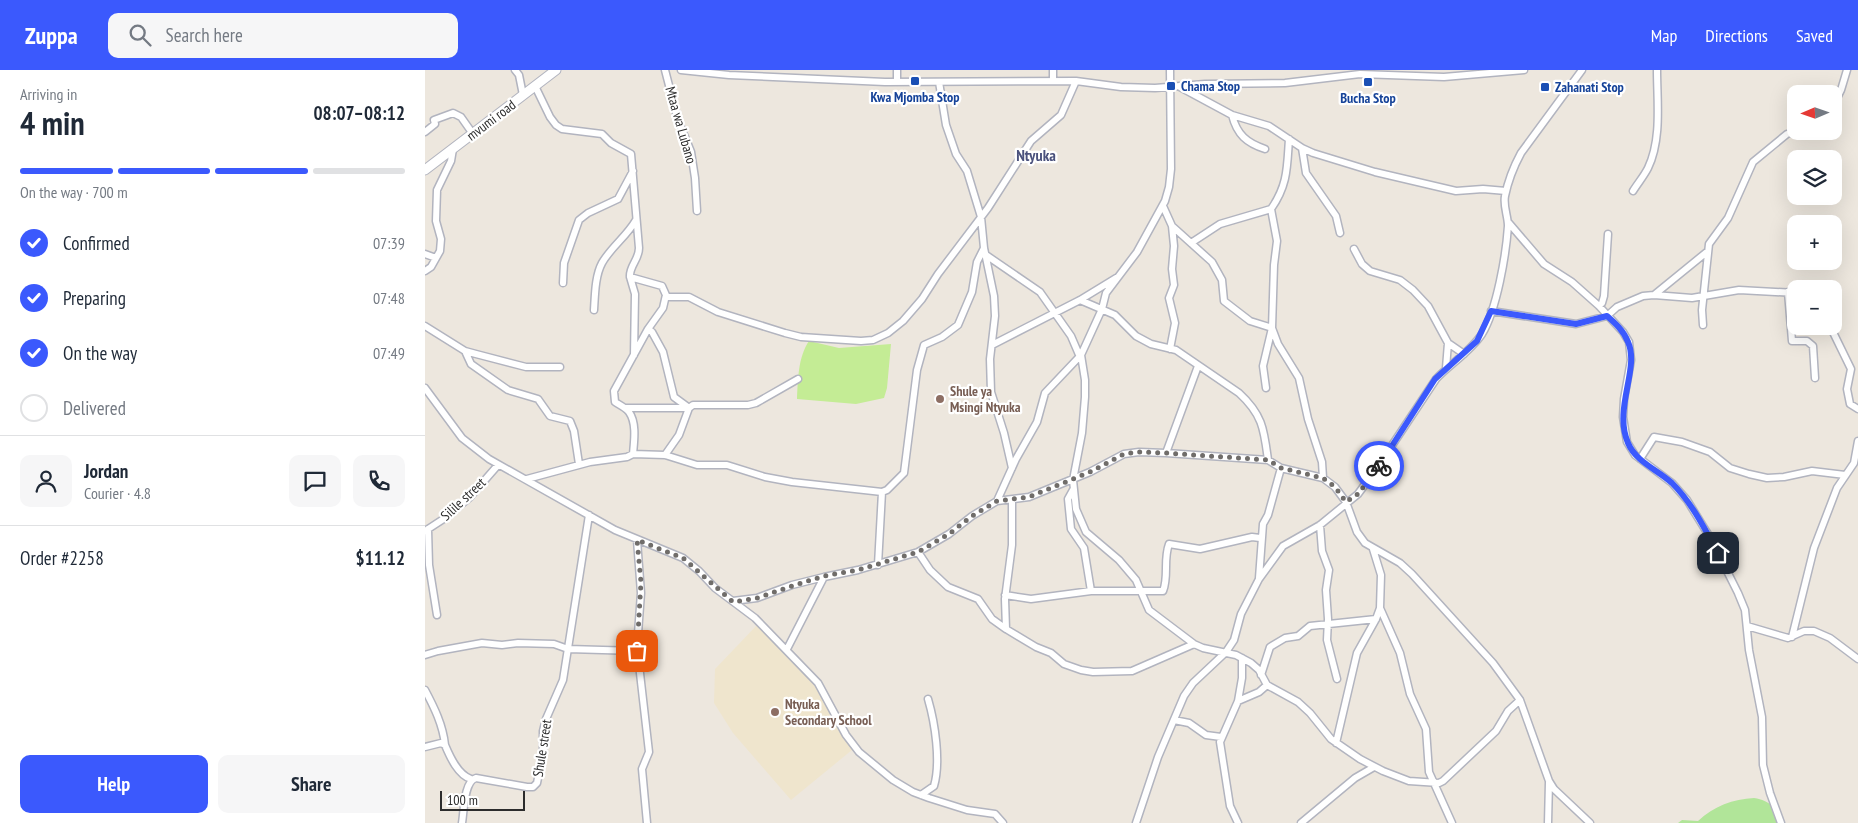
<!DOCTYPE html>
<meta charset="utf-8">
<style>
:root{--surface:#fff;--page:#f6f6f7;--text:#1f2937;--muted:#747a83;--line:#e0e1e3;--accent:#3b59fd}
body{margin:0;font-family:"PT Sans Narrow",sans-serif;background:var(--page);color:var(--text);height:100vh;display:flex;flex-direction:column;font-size:19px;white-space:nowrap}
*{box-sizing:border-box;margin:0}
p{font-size:16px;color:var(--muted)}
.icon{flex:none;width:28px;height:28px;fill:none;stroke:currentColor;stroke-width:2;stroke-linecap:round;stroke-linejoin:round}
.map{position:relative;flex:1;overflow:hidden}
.details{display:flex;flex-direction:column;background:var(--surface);width:425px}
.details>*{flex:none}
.needle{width:32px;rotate:268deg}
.buttons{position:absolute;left:1362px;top:15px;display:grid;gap:10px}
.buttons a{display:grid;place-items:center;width:55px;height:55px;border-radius:10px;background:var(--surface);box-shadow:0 5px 20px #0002;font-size:25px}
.scale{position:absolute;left:15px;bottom:12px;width:85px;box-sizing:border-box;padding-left:5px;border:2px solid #2c2c2c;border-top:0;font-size:14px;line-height:18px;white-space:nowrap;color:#2c2c2c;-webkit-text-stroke:4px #fff;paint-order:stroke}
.pin{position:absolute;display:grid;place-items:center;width:42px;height:42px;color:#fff;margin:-21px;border-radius:10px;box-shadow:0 2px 8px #0006}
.courier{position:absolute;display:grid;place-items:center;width:50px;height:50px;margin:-25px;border:4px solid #3b59fd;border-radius:50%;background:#fff;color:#222;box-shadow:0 1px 6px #0007}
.summary em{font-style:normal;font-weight:700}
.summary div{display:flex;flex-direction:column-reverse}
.summary{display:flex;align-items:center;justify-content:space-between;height:85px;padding:0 20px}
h1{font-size:32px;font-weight:700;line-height:38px}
.bar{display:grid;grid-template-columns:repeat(4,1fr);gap:8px 5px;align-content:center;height:60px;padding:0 20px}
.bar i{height:6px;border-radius:4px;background:var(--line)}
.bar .selected{background:var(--accent)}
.bar p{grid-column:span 4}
.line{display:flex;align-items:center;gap:12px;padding:0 20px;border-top:1px solid var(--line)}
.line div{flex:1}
.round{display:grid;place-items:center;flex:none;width:52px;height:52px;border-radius:10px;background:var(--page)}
ol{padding:0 20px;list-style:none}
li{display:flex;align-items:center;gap:15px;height:55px}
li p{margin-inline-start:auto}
li .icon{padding:5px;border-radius:50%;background:var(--accent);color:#fff;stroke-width:4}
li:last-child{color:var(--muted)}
li i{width:28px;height:28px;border:2px solid var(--line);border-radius:50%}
.button{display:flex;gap:10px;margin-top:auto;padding:10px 20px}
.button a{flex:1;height:58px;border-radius:10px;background:var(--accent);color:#fff;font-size:20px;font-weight:700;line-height:58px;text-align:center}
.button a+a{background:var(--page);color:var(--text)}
header{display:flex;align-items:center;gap:30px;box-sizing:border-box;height:70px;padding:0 25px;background:var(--accent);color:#fff}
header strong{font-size:24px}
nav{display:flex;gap:28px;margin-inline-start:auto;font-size:18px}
.search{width:350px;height:45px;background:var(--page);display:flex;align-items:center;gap:12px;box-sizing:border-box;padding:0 18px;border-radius:10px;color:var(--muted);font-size:19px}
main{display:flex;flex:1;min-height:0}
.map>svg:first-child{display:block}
.education{fill:#efe5cd}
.green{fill:#b1e599}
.pitch{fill:#c4ec95}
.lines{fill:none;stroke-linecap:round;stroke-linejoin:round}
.street-casing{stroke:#b2b4bf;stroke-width:9}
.secondary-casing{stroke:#b2b4bf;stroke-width:11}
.street{stroke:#fff;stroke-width:6}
.secondary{stroke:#fff;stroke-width:9}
.done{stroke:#706d6a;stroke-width:5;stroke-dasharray:0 9}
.route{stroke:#3b59fd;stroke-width:6}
.transit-dot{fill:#1a4fb4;stroke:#fff;stroke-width:2}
.education-dot{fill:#8d6e63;stroke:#fff;stroke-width:2}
.labels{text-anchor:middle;stroke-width:4.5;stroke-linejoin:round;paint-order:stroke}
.transit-label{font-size:14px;font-weight:bold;fill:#164399;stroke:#fff;text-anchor:start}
.street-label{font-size:14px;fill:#2c2c2c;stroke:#fff}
.education-label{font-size:14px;font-weight:bold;fill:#785e54;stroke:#fff;text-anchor:start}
.quarter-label{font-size:16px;font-weight:bold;fill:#4b527d;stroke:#fff}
</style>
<header>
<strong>Zuppa</strong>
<div class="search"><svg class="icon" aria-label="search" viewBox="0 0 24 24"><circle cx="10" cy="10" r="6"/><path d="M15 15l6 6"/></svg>Search here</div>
<nav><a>Map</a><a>Directions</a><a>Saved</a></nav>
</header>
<main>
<section class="details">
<div class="summary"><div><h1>4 min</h1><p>Arriving in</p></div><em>08:07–08:12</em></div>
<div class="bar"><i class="selected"></i><i class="selected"></i><i class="selected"></i><i></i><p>On the way · 700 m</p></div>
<ol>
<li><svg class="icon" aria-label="check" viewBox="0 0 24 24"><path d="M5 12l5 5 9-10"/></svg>Confirmed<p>07:39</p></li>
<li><svg class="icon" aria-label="check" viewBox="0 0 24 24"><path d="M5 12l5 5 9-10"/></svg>Preparing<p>07:48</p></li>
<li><svg class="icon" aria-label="check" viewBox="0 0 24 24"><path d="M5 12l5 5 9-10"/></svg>On the way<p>07:49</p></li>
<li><i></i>Delivered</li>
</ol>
<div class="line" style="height:90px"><a class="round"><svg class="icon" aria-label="person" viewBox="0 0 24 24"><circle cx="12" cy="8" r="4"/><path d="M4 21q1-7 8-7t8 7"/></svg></a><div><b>Jordan</b><p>Courier · 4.8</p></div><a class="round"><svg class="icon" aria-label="chat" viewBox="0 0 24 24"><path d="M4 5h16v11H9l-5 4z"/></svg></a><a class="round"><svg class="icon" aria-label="phone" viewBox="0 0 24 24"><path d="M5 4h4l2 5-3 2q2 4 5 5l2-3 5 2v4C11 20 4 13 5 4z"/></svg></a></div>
<div class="line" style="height:65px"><div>Order #2258</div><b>$11.12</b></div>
<div class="button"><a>Help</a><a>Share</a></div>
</section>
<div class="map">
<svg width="1433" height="753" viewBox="0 0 1433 753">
<rect width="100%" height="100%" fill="#ede7de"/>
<!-- education -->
<path class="education" d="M333,554L390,615L427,680L366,730L308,663L289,633L290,599Z"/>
<!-- green -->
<path class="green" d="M1329,728C1346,731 1350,737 1355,753H1253L1257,750L1273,751C1289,736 1308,729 1329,728Z"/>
<!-- pitch -->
<path class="pitch" d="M384,271L414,278L466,274L462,318L459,328L431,334L372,329C373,310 373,287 384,271Z"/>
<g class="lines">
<defs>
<path id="street" d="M90,0L94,5L98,25
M240,0L253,50L266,82L270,108L272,141
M256,0L304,5L460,12L651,11L696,17L730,18L780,14L860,13L935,4L1019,7L1099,0
M472,0V12
M628,0V10
M514,12L521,55L531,84L542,101L556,147L559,178L569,226L570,246L565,289L566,322L579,363L587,398
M755,17L807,45L844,56L877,78L888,83L950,102L1031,121L1058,119L1081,121
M1409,34L1416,20L1422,0
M807,45C812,65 822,73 840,79
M0,62L10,54L9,50L28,43L36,47L48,64
M864,69C862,97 863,115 846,139L852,171L849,195L847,258L853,274L874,308L883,349L897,392L898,408
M877,78L881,103L911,146L915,163
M1208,121C1213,113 1219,106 1223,98C1237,69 1232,31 1232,0
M738,136L747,156L787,192L797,210L799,231L825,251L847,258L838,296L841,318
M1083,152L1119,194L1147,212L1174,236L1198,262L1204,272L1206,290L1199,329L1198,347L1202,372L1210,385L1247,413L1262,430L1286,469L1313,523L1320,540L1324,580L1337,647L1338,695L1345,723L1356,753
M766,173L795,154L846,139
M929,179L937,194L945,201L975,210L988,220L1003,236L1023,273L1039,284
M0,184L11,188
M561,185L615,222L646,266L655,287
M0,201L6,197L15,181L16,169L11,151L12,120L26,91L28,79
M205,207L210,224L209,285
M138,213L139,193L154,150L163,143L193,129L208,101
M1363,222L1367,271H1382L1388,276L1390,308
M1229,225L1283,181
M241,227H264L293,242L360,263L376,267L436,271L448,270L463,263L478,251L497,229L513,204L563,138L606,71L636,45L651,11
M655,230L690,245L711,266L726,274L751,280L814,323C838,345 839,360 843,390
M1174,236L1177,233L1179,226L1183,164
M169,240C170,225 170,206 177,193C186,177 202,166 211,150
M1066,241L1151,254L1182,246L1192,237L1218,226L1229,225L1267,228L1314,220L1371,223
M1278,255L1277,240L1284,174L1303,148L1328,92L1362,64L1372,61
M0,256L40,281L51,284L101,297H135
M1405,256L1426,299L1422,319L1425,334L1433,339
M223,259L227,262L238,282L249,327L264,338
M567,275L655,230L691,208
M745,279L750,253L744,228L749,215L747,199L749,176L747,156
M40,281L46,294L83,320L113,329L125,346L145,351L149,361L154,394
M656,285L660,310V327L657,363L648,410L651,439L661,462L694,490L711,510L724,540L769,574L778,578L811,585L826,593L834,600L842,615L873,632L885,643L906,669L935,689L958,701L984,711L1014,713L1018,711L1071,661L1083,641L1095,630
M1021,298L1023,273
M0,318L37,368L64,389L190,460L258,488L274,501L290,518L330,548L393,613L421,665L434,682L468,710L488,722L504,728L542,740L570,744L578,753
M200,338H264
M741,383L773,296
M208,384L240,385L272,395H302L340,407L367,412L457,422L462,420L479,403L492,300L499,275L517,267L533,255L547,222L552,192L559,178
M240,385L254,365L264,338L268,335H323L331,333L373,309
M1215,389L1229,367L1257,372L1285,382L1305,398L1324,404L1342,408L1359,407L1387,401L1420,405
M102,409L165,392L202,387L208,384C209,372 212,353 204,342C201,338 195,335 190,332L189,321L223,259L238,238L241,225L237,216L205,207C204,196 214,190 214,178L206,84L186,73L177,64L137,59L131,55L125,47L110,16
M648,420L643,429L646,459L659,478L666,521
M587,430V475L580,529L581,559L611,577L626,583L639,594L656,600L668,602L707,601L769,574
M572,431L591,389L612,352L620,323L656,285L677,239L681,223L712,182L740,131L744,117L746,99L745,0
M895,455L897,481L904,500L901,520L903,549L902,570L912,609
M3,459L4,495L12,545
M0,461L20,448L45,427L73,395
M212,470L216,523L212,577L224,682L217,699L222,753
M948,479L956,505L955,538L975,583L985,624L1001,659L1004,702L1027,753
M493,482L505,500L523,517L553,529L567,549L581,559
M453,495L457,422
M834,508L838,454L843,445L856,398
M580,525L606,529L666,521H738C744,506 738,490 744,474L775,479L827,467L835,468
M308,531L332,528L367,515L399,507L433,500L493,482L524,464L547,446L572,431L604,427L665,402L699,384L714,382L741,383L843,390L856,398L898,408L910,417L921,432L932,462L940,473L975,493L987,504L1068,593L1095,630L1124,711L1129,719L1165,753
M1322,556L1363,568L1379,561H1389L1405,568L1433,589
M1367,567L1389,478L1412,418L1429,393L1433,371
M362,579L399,507
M0,585L13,581L57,573L77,575L93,573L129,574L143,579L212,581
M836,605L845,577L860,568L873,566L885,556L951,549
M0,620C9,637 18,655 20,675
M813,631L834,622L842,615
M749,650L764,653L781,665L796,667
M911,673L932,583L951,549L955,538
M0,677L16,673L20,675C25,687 33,705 46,709
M496,725L509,716C516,692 510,653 503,629
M37,753C39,741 39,711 51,708L102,717H108L112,713L118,683V661L121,649L138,610L164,445
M711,753L733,687L759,626L768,613L801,582L809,570L816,544L834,509L858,476L895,455L933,424L952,398L1011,309C1025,294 1045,282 1057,264C1072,239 1081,185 1083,156C1083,146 1078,136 1080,126C1083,111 1089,96 1096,83L1157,0
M813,753L805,736L795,672L813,631L817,608V588
M876,753L930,708L949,697
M1123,753L1124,712"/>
<path id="secondary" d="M0,100L131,0"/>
</defs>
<!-- street casing -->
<use href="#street" class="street-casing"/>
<!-- secondary casing -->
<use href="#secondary" class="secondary-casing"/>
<!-- street -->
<use href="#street" class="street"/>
<!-- secondary -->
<use href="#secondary" class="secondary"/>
</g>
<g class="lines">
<!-- done -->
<path class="done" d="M212,581L216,512L212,470L258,488L308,532L332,528L367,516L399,506L433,500L493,482L524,464L547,446L572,431L604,427L665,402L699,384L714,382L741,383L843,390L856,398L898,408L910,417L921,432L933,424L954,396"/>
<!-- route -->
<path class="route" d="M954,396L1010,309L1052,271L1066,241L1151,254L1182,246C1190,253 1199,261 1203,272C1215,298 1188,339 1203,373C1211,392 1233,400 1247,413C1267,433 1280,459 1293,483"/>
</g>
<!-- markers -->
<g class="transit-dot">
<rect x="485" y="6" width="10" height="10" rx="2.5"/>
<rect x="938" y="7" width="10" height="10" rx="2.5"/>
<rect x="741" y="11" width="10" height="10" rx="2.5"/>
<rect x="1115" y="12" width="10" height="10" rx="2.5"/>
</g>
<g class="education-dot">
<circle cx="515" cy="329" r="5"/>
<circle cx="350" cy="642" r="5"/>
</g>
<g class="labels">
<!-- transit labels -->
<g class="transit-label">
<text x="756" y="21">Chama Stop</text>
<text x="1130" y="22">Zahanati Stop</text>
<text x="490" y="32" text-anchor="middle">Kwa Mjomba Stop</text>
<text x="943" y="33" text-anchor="middle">Bucha Stop</text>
</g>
<!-- street labels -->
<g class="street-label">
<text transform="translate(66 50) rotate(-37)" y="5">mvumi road</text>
<text transform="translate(256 55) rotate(74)" y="5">Mtaa wa Lubano</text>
<text transform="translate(38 429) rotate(-43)" y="5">Silile street</text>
<text transform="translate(117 678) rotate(-81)" y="5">Shule street</text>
</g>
<!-- education labels -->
<g class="education-label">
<text x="525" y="326">Shule ya<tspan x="525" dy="16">Msingi Ntyuka</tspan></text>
<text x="360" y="639">Ntyuka<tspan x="360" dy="16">Secondary School</tspan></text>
</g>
<!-- quarter labels -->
<g class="quarter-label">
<text x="611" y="91">Ntyuka</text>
</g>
</g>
</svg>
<div class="buttons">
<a><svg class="needle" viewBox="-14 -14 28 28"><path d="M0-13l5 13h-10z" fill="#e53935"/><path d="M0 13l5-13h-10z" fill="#747a83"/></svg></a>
<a><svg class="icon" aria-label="layers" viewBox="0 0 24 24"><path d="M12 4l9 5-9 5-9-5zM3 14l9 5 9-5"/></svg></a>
<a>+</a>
<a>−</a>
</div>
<div class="scale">100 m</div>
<div class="pin" style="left:212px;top:581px;background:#ea580c"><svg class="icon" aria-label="bag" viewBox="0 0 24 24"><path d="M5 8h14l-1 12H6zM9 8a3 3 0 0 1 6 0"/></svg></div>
<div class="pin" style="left:1293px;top:483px;background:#1f2937"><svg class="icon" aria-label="home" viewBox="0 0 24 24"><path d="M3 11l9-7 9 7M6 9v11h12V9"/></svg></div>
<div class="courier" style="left:954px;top:396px"><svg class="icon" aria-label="bike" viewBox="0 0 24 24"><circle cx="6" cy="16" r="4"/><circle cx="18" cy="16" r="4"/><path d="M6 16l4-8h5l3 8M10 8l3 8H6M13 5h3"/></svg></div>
</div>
</main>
